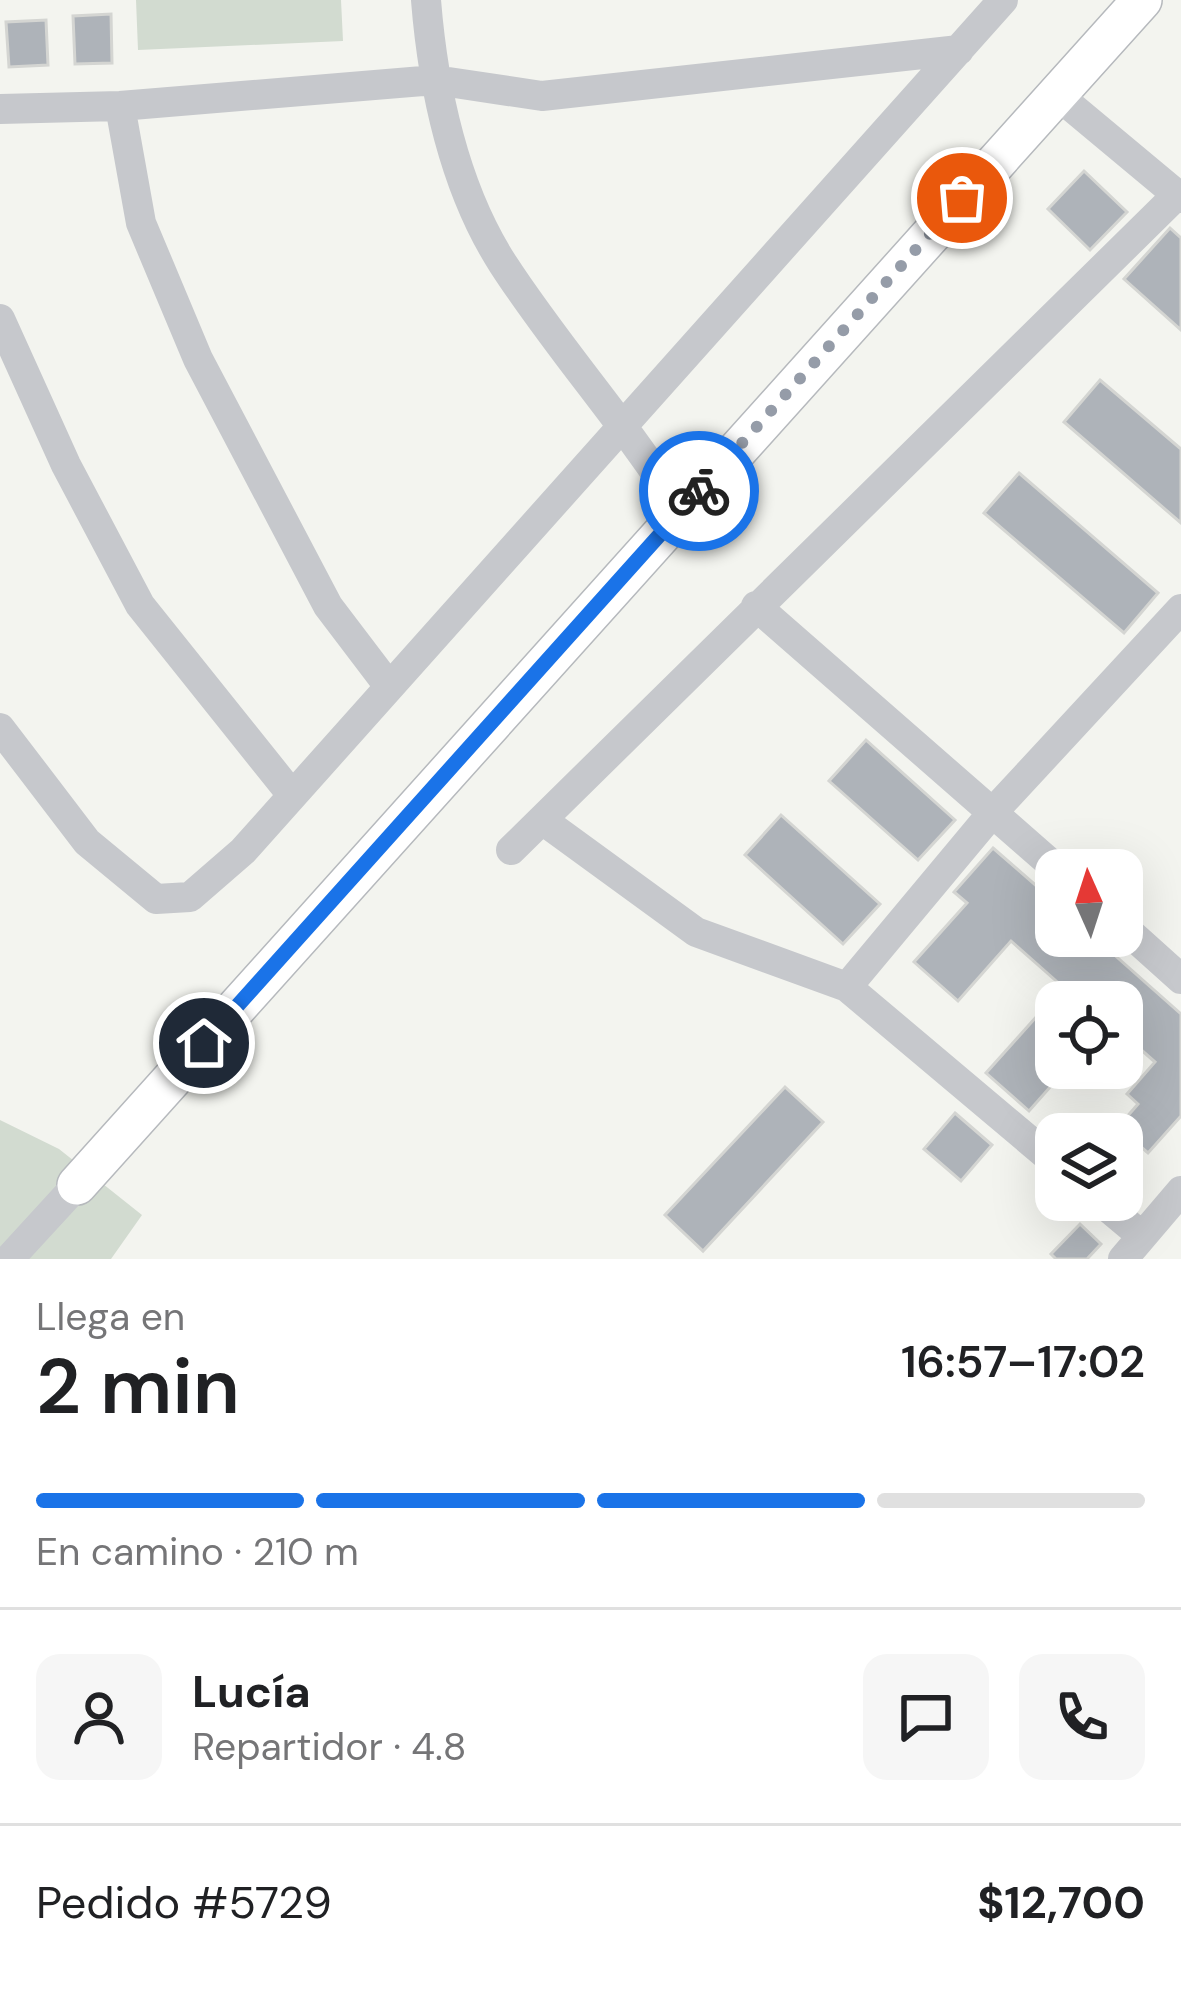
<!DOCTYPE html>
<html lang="es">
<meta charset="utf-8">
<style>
:root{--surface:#fff;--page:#f6f6f6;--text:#202124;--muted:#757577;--line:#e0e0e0;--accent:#1a73e8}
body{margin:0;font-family:"DM Sans",sans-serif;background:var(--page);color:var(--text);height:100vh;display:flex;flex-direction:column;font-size:45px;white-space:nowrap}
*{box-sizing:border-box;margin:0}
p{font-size:39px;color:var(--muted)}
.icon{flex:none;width:66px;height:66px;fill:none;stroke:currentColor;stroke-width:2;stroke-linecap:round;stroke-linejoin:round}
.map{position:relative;height:1259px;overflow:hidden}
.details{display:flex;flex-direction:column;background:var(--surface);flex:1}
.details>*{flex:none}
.needle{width:78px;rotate:357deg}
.controls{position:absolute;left:1035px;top:849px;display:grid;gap:24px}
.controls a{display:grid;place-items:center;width:108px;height:108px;border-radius:24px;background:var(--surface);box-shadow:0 12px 48px #0002;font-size:60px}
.pin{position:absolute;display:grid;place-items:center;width:102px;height:102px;color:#fff;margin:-51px;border:6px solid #fff;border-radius:50%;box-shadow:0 3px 12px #0007}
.courier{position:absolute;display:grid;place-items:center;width:120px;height:120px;margin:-60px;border:9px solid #1a73e8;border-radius:50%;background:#fff;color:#222;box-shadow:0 3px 15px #0007}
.summary em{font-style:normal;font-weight:600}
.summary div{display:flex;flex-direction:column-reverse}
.summary{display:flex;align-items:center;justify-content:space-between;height:204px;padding:0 36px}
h1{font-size:78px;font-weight:600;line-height:90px}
.bar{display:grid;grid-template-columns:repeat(4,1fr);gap:18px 12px;align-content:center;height:144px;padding:0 36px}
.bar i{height:15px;border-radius:9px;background:var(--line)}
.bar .selected{background:var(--accent)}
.bar p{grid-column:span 4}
.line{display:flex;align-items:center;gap:30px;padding:0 36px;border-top:3px solid var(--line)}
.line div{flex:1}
.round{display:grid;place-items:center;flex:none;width:126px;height:126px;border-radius:24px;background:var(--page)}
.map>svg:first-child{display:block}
.green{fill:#d2dbd0}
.building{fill:#aeb3b9;stroke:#d4d5d2;stroke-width:3}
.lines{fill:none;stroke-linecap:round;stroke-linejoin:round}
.major-casing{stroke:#b6b9bd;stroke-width:42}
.minor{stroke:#c6c8cc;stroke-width:30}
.major{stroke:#fff;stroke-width:39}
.done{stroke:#959ca8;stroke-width:12;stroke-dasharray:0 21.6}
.route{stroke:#1a73e8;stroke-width:15}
</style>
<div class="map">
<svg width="1181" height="1259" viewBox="0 0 1181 1259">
<rect width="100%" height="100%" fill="#f3f4ef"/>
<!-- green -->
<path class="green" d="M136,0H341L343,41L138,50Z
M0,1120L59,1149L142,1215L111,1259H0Z"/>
<!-- building -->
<path class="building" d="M111,14L112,63L75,64L73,16Z
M46,20L48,65L9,67L6,22Z
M1084,171L1127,212L1090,250L1048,209Z
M1170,228L1181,238V330L1124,279Z
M1100,380L1181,449V523L1064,422Z
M1019,473L1158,593L1124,633L984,513Z
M866,740L955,820L918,860L829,781Z
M781,815L880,904L843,944L745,855Z
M993,848L1056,903V936H1093L1181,1014V1116L1148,1153L1118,1127L1138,1104L1127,1094L1155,1062L1122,1033V1002H1056V1068H1067L1029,1111L986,1073L1063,987L1011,941L958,1001L914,962L967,903L954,892Z
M785,1087L823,1122L703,1251L665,1215Z
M955,1113L992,1145L961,1181L924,1149Z
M1080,1224L1101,1244L1087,1259H1056L1051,1254Z"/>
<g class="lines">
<defs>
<path id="major" d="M77,1185L1142,0"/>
</defs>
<!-- major casing -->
<use href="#major" class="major-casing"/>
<!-- minor -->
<path class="minor" d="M426,0C433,88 454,188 503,264C558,349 627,425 681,511
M1055,93L1181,198
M120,106L141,223L198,359L328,606L388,685
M0,109L120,106L435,80L542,96L959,50
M0,319L66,465L140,605L292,795
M756,606L1058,870
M0,728L87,842L156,899L190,897L243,851L1003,0
M545,822L696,932L847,987L1056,1163
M511,850L1177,195
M1122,926L1181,979
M847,987L993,812L1181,609
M1099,1200L1142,1236
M9,1259L77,1185
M1123,1259L1181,1191"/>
<!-- major -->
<use href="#major" class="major"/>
</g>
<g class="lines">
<!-- done -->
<path class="done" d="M699,491L962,198"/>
<!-- route -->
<path class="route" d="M204,1043L699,491"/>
</g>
</svg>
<div class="controls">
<a><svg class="needle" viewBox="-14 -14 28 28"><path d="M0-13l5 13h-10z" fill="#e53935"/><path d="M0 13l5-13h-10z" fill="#757577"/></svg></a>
<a><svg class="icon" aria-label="locate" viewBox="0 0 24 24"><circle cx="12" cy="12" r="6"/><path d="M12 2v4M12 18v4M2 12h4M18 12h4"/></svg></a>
<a><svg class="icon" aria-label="layers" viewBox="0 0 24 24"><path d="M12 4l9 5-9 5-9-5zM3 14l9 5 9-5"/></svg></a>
</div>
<div class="pin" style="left:962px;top:198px;background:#ea580c"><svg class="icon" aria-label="bag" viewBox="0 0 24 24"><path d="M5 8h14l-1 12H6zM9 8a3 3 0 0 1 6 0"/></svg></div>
<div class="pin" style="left:204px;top:1043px;background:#1f2937"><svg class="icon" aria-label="home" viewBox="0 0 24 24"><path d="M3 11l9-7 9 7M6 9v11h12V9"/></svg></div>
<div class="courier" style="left:699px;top:491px"><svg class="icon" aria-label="bike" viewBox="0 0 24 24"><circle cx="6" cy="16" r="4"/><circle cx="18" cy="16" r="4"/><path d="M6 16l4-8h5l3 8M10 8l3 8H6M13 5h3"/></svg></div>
</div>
<section class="details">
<div class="summary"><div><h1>2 min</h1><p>Llega en</p></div><em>16:57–17:02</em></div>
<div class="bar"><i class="selected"></i><i class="selected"></i><i class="selected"></i><i></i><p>En camino · 210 m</p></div>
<div class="line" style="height:216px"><a class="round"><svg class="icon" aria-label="person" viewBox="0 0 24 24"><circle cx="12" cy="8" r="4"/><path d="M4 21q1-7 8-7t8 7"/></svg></a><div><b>Lucía</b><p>Repartidor · 4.8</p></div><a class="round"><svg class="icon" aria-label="chat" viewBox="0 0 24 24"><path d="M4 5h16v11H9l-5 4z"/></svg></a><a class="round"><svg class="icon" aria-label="phone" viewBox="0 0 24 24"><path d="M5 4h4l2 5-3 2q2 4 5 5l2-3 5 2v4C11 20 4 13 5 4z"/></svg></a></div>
<div class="line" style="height:156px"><div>Pedido #5729</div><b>$12,700</b></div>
</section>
